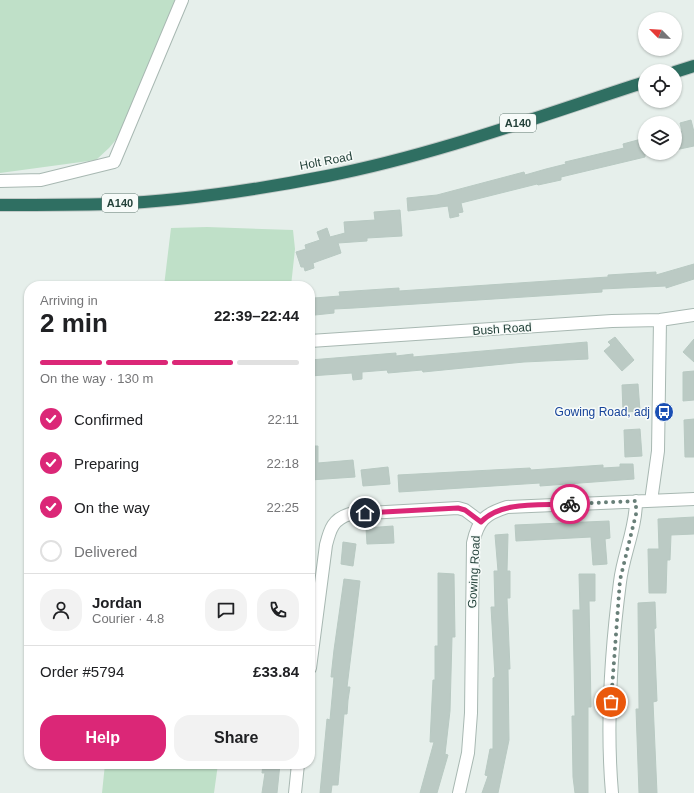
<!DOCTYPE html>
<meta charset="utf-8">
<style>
:root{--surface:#fff;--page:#f2f2f2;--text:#202124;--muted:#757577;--line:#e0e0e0;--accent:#db2777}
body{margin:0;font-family:Helvetica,sans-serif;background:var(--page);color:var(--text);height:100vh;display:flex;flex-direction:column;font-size:15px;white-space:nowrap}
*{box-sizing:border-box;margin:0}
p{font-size:13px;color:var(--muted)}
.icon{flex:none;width:22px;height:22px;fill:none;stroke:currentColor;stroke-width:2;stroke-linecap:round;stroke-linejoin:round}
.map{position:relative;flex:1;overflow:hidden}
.side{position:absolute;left:24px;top:281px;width:291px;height:488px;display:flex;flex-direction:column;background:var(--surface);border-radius:16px;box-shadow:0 1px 3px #0004}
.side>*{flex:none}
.needle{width:26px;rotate:294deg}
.buttons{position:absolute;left:638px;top:12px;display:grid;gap:8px}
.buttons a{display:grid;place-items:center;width:44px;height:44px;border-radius:50%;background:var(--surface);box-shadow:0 1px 3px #0004;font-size:20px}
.pin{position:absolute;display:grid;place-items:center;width:34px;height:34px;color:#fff;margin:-17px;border:2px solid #fff;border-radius:50%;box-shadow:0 1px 4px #0007}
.courier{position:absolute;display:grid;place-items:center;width:40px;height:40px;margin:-20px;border:3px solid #db2777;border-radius:50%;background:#fff;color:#222;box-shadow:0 1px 5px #0007}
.headline em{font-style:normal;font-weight:600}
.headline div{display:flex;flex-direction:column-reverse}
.headline{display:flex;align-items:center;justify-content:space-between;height:68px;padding:0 16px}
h1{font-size:26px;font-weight:600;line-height:30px}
.bar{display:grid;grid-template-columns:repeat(4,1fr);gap:6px 4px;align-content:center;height:48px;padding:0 16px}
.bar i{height:5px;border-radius:3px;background:var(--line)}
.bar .current{background:var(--accent)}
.bar p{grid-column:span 4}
.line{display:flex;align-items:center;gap:10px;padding:0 16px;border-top:1px solid var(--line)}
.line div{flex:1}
.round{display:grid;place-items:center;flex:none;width:42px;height:42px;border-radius:16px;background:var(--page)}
ol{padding:0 16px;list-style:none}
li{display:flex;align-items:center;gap:12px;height:44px}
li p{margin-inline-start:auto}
li .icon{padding:4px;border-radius:50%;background:var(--accent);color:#fff;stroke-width:4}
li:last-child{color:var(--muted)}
li i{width:22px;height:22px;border:2px solid var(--line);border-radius:50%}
.button{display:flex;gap:8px;margin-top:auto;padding:8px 16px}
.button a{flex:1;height:46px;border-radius:16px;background:var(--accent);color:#fff;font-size:16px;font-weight:600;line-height:46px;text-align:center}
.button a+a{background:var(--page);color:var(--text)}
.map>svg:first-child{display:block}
.green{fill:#bfe0c8}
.building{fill:#bbcac4;stroke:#b8c9c2}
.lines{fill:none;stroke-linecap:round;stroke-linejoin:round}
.minor-casing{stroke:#a8b8b2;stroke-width:14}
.highway-casing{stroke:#c2cac8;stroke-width:14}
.minor{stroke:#fff;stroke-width:12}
.highway{stroke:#2f6f62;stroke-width:12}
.done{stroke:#687f78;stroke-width:4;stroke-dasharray:0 7.2}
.route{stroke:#db2777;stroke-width:5}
.labels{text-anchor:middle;stroke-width:3;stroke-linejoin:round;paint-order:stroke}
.shield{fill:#f7fbf9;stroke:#637a73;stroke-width:1}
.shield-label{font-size:11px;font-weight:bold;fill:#24423a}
.street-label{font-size:12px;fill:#24423a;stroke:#f7fbf9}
.transit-label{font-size:12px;fill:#164399;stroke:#f7fbf9;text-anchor:end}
</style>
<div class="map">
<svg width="694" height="793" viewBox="0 0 694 793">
<rect width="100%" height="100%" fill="#e6efeb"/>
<!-- green -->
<path class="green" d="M0,0H180L120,135L109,148L96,160L0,173Z
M207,227L293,230L295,249L291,286H164L171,228Z
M105,764H218L214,793H102Z"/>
<!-- building -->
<path class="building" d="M691,120L694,132V146L675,150V132L682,131L680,123Z
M645,138V157L561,177V180L538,185L537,184L461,203L463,212L458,213L459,216L450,218L448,206L408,211L407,198L437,195L524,172L525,175L546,169L566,164L565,162L624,148L623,144Z
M400,210L402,236L367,238V241L338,243L341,253L313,263L314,268L305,271L304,267H301L296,252L306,249L305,245L320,240L317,232L327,228L330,237L345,233L344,222L375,220L374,212Z
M694,264V279L666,288V286L602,289V292L354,308L334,309V313L315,315L314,298L340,296L339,292L399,288V291L608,277V275L656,272V275Z
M615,337L634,360L622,371L604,351L611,345L608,342Z
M694,339V362L683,352Z
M587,342L588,359L524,362L423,372L422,370L388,373L387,370L362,372V379L353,380L352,373L310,376V360L396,353V356L413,354V357Z
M694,371V400L683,401V372Z
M638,384L640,411L623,412L622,385Z
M694,419V457H685L684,420Z
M640,429L642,456L625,457L624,430Z
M310,446H318V463L353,460L355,477L310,480Z
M620,464H633L634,479L540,486V483L399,492L398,475L530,468L531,470L603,465V468L620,467Z
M388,467L390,484L363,486L361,470Z
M694,517V534L671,535L670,560H667L666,593H649L648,549H659L658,519Z
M609,521L610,538L605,539L607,564L593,565L591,537L516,541L515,525Z
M393,526L394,543L367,544L366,528Z
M508,534L507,571H510V598H507L510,669H508L509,740L498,793H482L488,776L485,775L490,749H493V678L495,677L491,607H495L494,571H498L495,535Z
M343,542L356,544L353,566L341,564Z
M438,573L454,574L455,637H452L450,711L445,754L448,755L437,793H420L434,742H430L433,680H435V646H438Z
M579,574H595V601H589L591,707H588V793H575L573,777L572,716H575L573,610H580Z
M344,579L360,581L347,687H350L348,700L347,714H344L338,785H332L331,793H320L327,719L330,720L334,677H331L334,650Z
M655,602L656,628L654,629L657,701L653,702L657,793H639L636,709H639L638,603Z
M263,764H280L277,793H262L265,773H262Z"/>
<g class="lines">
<defs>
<path id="minor" d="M0,181L41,180L114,162L182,0
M310,341L612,321L660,320L694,315
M651,501L658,451L660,320
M310,668L326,545C330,529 333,519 350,514L458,508L465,510L481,522
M295,793L298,764
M459,793L468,753L471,713L473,543C478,520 485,514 507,507L694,499
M612,793C606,724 611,651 620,582C623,555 636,529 636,501"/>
<path id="highway" d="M675,72L694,66
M0,205C36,205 73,205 110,204C182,201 256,190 327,176C435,155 540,116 645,82"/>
</defs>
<!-- minor casing -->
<use href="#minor" class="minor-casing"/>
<!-- highway casing -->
<use href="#highway" class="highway-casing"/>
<!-- minor -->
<use href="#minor" class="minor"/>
<!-- highway -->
<use href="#highway" class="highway"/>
</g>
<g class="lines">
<!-- done -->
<path class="done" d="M570,504L636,501V514L620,580L611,702"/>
<!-- route -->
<path class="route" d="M365,513L458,508L465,510L481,522C501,500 543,506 570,504"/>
</g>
<!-- icons -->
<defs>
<symbol id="bus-disc" viewBox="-11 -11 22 22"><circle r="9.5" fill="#1a4fb4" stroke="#f7fbf9"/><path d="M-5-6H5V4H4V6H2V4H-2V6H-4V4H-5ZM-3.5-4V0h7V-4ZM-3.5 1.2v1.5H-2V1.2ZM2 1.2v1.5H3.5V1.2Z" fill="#fff"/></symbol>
</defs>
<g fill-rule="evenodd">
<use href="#bus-disc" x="653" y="401" width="22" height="22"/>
</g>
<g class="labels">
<!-- shield labels -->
<g class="shield">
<rect x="500" y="114" width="36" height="18" rx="3"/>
<rect x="102" y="194" width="36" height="18" rx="3"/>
</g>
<g class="shield-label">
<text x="518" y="127">A140</text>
<text x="120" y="207">A140</text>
</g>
<!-- street labels -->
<g class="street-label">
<text transform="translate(326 161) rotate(-11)" y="4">Holt Road</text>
<text transform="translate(502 329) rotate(-4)" y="4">Bush Road</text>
<text transform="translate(474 572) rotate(-87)" y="4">Gowing Road</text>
</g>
<!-- transit labels -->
<g class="transit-label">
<text x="650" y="416">Gowing Road, adj</text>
</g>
</g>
</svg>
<div class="buttons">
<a><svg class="needle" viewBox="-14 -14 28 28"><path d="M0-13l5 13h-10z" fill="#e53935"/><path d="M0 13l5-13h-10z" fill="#757577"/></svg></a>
<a><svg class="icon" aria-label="locate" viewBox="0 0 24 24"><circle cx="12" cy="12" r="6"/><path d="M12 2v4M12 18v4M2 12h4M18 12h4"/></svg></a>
<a><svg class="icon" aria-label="layers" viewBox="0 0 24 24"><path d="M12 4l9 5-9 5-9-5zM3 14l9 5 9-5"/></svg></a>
</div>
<div class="pin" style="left:611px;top:702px;background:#ea580c"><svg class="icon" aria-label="bag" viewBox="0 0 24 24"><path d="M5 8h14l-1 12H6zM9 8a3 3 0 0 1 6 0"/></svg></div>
<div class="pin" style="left:365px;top:513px;background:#1f2937"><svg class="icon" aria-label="home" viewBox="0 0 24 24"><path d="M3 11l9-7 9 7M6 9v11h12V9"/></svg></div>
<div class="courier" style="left:570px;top:504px"><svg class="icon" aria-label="bike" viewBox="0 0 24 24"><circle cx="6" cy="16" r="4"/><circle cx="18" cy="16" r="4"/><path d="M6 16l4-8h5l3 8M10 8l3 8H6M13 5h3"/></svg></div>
<section class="side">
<div class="headline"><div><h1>2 min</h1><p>Arriving in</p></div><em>22:39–22:44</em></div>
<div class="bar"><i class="current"></i><i class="current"></i><i class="current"></i><i></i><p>On the way · 130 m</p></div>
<ol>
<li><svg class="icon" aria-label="check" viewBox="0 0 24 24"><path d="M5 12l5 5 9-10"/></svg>Confirmed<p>22:11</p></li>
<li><svg class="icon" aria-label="check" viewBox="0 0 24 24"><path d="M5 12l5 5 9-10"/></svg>Preparing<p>22:18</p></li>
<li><svg class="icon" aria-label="check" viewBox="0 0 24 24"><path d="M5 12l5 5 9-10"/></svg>On the way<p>22:25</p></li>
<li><i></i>Delivered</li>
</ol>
<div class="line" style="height:72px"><a class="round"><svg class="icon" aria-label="person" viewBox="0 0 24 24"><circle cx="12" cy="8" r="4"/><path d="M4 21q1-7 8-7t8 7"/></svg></a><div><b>Jordan</b><p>Courier · 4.8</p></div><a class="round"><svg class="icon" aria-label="chat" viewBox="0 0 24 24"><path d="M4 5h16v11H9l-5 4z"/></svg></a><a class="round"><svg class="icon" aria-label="phone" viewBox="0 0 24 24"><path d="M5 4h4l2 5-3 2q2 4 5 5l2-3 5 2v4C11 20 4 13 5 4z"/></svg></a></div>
<div class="line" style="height:52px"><div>Order #5794</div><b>£33.84</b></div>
<div class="button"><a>Help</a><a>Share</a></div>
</section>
</div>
